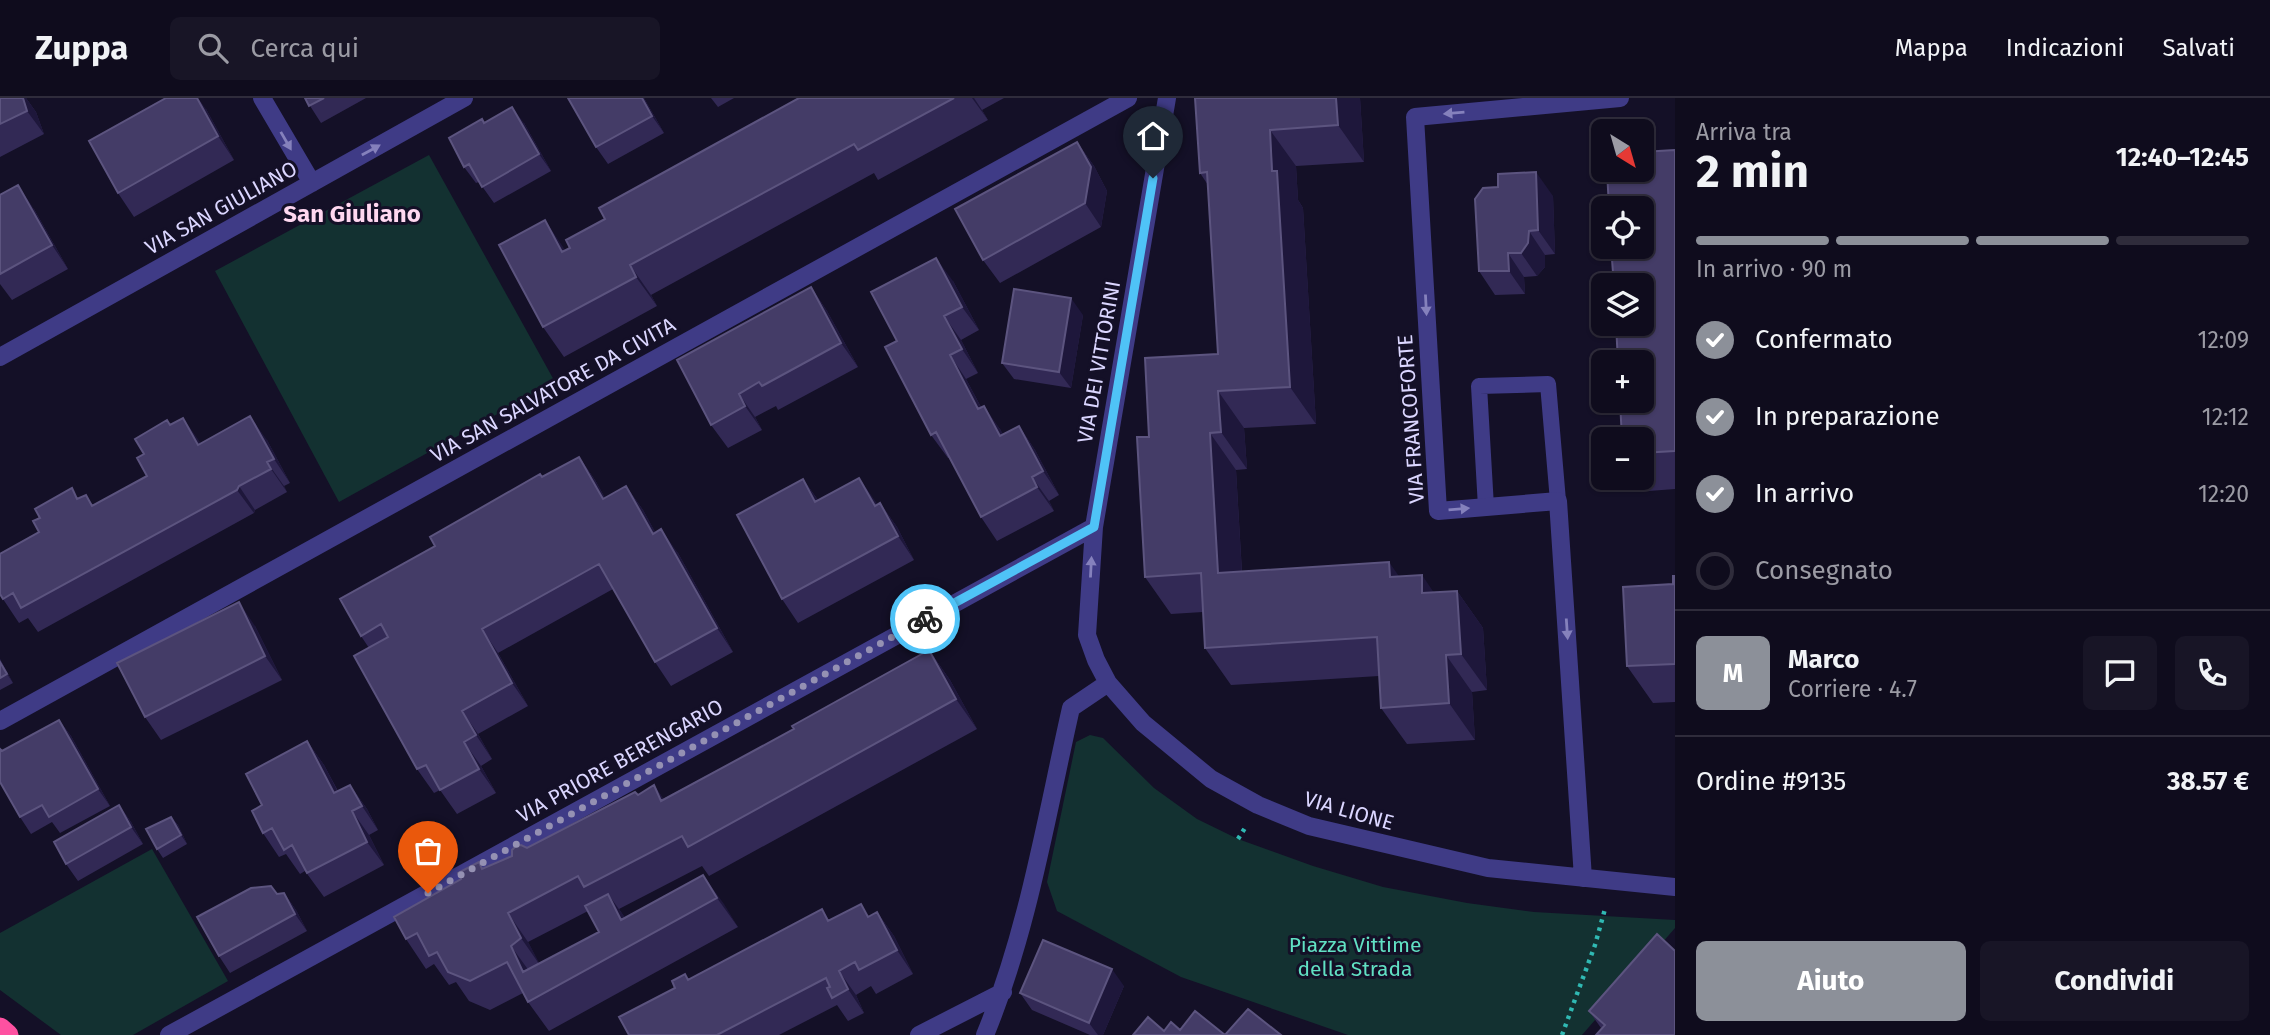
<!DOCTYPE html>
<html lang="it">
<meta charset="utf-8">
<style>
:root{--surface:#0f0c1d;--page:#181526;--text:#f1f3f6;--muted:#9b9ba4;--line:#2f2c3b;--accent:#8c9099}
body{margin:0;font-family:"Fira Sans",sans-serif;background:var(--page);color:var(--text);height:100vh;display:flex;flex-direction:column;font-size:26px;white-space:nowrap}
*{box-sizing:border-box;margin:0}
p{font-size:23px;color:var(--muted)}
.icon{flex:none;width:38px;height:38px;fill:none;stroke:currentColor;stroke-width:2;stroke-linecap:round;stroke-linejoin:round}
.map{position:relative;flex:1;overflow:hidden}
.drawer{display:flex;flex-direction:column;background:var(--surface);width:595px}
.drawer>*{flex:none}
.needle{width:46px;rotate:143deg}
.buttons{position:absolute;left:1591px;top:21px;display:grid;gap:14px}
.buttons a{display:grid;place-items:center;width:63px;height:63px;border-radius:10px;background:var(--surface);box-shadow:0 2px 5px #0004,0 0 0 2px var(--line);font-size:35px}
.pin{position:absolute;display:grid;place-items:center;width:60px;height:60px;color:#fff;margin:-72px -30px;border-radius:50% 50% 50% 0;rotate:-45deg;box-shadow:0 0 7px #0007}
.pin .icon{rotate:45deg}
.courier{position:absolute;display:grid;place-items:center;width:70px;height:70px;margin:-35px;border:5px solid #4fc3f7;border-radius:50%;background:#fff;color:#222;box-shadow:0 2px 9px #0007}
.head em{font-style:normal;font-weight:700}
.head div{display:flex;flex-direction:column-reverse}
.head{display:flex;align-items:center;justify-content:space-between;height:119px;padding:0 21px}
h1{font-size:46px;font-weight:700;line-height:52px}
.bar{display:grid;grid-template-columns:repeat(4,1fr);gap:10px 7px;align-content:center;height:84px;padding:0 21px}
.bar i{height:9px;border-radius:5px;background:var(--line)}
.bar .selected{background:var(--accent)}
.bar p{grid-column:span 4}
.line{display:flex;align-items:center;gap:18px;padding:0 21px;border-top:2px solid var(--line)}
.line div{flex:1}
.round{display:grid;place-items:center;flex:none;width:74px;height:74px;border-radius:10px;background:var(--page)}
ol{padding:0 21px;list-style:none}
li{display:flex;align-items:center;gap:21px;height:77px}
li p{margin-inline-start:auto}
li .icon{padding:7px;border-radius:50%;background:var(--accent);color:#fff;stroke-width:4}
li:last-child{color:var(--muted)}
li i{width:38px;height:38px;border:4px solid var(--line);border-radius:50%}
.button{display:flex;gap:14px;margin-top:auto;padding:14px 21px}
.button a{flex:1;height:80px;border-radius:10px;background:var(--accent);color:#fff;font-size:28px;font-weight:700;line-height:80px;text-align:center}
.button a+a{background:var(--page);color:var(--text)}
header{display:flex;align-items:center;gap:42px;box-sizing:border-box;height:98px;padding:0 35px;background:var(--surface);border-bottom:2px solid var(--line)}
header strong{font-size:33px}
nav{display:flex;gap:38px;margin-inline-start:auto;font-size:24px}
.search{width:490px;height:63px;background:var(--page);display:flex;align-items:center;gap:18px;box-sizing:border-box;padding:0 24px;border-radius:10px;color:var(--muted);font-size:26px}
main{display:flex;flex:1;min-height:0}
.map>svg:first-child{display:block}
.green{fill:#133131}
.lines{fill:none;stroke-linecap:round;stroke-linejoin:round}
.path{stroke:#30b9b3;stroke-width:4.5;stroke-dasharray:3.5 5;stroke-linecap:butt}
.lane{stroke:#3f3b86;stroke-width:16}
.street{stroke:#3f3b86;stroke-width:18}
.highway{stroke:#fe51a1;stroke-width:21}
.wall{fill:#322955;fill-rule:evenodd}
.shaded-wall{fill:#1e173b}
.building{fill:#443c67;stroke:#5c547f;stroke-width:2}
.oneway{fill:#8581bc}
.done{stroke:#9591b3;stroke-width:7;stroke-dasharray:0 12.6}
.route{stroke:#4fc3f7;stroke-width:9}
.labels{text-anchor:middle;stroke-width:6;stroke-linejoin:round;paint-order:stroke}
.street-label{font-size:21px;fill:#dbd6ff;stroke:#141027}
.park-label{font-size:21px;fill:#61e0c3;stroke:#141027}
.quarter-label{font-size:24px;font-weight:bold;fill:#ffd8f0;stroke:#141027}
</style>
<header>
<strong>Zuppa</strong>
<div class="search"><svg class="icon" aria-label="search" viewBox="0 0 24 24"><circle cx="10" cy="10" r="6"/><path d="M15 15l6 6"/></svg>Cerca qui</div>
<nav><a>Mappa</a><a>Indicazioni</a><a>Salvati</a></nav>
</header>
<main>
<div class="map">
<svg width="1675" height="937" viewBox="0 0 1675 937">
<rect width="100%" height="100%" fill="#141027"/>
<!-- green -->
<path class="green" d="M429,57L555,284L339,404L215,173Z
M1090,637L1103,640L1154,690L1197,721L1238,741L1313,768L1383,789L1467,805L1534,814L1675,822V830L1582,937H1348L1181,879L1057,813L1047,784L1076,644Z
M152,751L228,883L133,937H61L0,892V835Z"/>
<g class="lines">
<!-- path -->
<path class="path" d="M1238,741L1245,730
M1562,937L1595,847L1605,811"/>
<!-- lane -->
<path class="lane" d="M1486,409L1479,288L1548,286L1558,403"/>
<!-- street -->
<path class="street" d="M262,0L312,85
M1167,0L1094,429L1087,537L1096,562L1108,585L1143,625L1211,681L1258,707L1309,728L1488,770L1675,789
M0,259L464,0
M0,623L1128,0
M1583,780L1558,403L1438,413L1415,19L1620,0
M169,937L1094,429
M919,937L1003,894
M985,937C1028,833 1046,720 1071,610L1108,585"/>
<!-- highway -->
<path class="highway" d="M0,930L8,937"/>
</g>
<!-- wall -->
<path class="wall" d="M0,0H26L36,14L44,36L0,59Z
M305,0H366L321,25Z
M644,0L664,35L608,66L596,49Z
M711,0H734L718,9Z
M799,0H1004L982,12L988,22L878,82L874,75L651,197L657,208L564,259L543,229L570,150L605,121Z
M1195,0H1360L1364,64L1296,68L1298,102L1303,110L1316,326L1244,330L1247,371L1236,372L1242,474L1399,479L1434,494L1457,493L1483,530L1487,592L1472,594L1475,642L1407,646L1381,610L1379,578L1231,587L1205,550L1203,514L1171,516L1145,479L1149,339L1218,256L1208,87L1200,75Z
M206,11L234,62L134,119L118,95Z
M484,24L524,25L551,73L494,105L479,84L476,85L464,69Z
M1077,44L1094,68L1107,93L1101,129L1000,185L983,162Z
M1675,52V391L1649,393L1640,380H1642V341Z
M1498,89L1553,98L1555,156L1545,157V169L1537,178L1524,179L1525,196L1495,197L1479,173Z
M0,97L34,111L68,171L12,202L0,186Z
M953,183L979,232L961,242L978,275L966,281L981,309L1000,331L1003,337L1019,328L1035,352L1059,397L1049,403L1054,413L997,443L981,419L950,360H948L931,337L897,243Z
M811,189L827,213L858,269L778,312L776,308L755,319L762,332L728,350L711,327Z
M1083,217L1071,290L1014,281L1002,265Z
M171,327L201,346L267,342L290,385L284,388L287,394L255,412L254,415L38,534L28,520L19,525L3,501L39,434L79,401L86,397L93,408L147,378L144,356Z
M579,359L595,382L605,400L626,388L643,412L655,434L678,455L733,554L671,588L655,564L613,491L498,555L528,608L478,636L492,661L481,668L496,695L457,716L440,692L434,695L417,671L369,550L361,538L435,448L542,379Z
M803,381L818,402L878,407L880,405L897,429L914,462L798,525L782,501Z
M1675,478V604L1653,605L1627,568L1673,486Z
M255,528L282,582L161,642L145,619Z
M929,552L950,582L977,631L709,778L702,768L619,811L625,820L703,777L738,829L549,933L528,904L523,895L490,912L469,903L456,884L449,887L434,866L426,871L406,841L461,781L479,764L483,770L512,758L638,697L654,687L663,701L794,631ZM588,813L599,834L539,866L528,844Z
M0,561L13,585L0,592Z
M59,622L71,638L110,708L60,735L52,724L31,736L20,719L3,653Z
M307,643L324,667L338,693L350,687L367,711L378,732L369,737L384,767L324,799L305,773L300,776L286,756L279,759L263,735L262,707Z
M119,707L131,724L143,746L78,783L66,766Z
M171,719L178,727L187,746L163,760L157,751Z
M284,795L296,812L307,833L230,875L219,858L277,796Z
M822,811L829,822L870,818L877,814L894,838L913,876L876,896L871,888L856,897L864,915L848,923L837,907L779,937H629L689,881Z
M1675,853L1601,930L1589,913Z
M1124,888L1103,937H1090L1032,912L1020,895Z"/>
<!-- shaded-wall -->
<path class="shaded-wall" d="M23,0H26L36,14L44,36L27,13Z
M197,0H198L206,11L234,62L218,38Z
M642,0H644L664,35L652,18Z
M972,0H974L982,12L988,22Z
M1336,0H1360L1364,64L1338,27Z
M512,9L524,25L551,73L539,56Z
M1270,32L1296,68L1298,102L1303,110L1316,326L1290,289Z
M1077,44L1094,68L1107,93L1101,129L1085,105Z
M1536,74L1553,98L1555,156L1538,132Z
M18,87L34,111L68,171L52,147Z
M545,122L565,152L562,154Z
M1529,133L1545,157V169L1537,178L1521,155Z
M1508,155L1524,179L1525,196L1509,173Z
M936,160L953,183L979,232L962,209Z
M630,167L651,197L657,208L636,179Z
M811,189L827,213L858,269L841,245Z
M1071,200L1083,217L1071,290L1059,274Z
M944,218L961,242L978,275L962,251Z
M950,257L966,281L994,334L978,311Z
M1218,293L1244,330L1247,371L1221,334Z
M739,296L755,319L762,332L745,308Z
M984,308L1000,331L1016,362L1000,338Z
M250,318L267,342L290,385L274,361Z
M183,320L200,344L214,371L198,347Z
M1019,328L1035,352L1059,397L1043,373Z
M1210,335L1236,372L1244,512L1218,475Z
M579,359L595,382L619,425L603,401Z
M267,364L284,388L287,394L271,371Z
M1032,379L1049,403L1054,413L1037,389Z
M859,380L876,404L892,432L875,408Z
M803,381L820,405L815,404Z
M239,388L255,412L254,415L237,392Z
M626,388L643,412L669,459L653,436Z
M880,405L897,429L914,462L898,438Z
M661,431L678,455L733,554L717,530Z
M1389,464L1415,501L1390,479Z
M1422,477L1447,514L1422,495Z
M1457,493L1483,530L1487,592L1461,556Z
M239,504L255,528L282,582L265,558Z
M482,531L498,555L528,608L512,585Z
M929,552L950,582L977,631L956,601Z
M1446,557L1472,594L1475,642L1449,605Z
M0,561L13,585L7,576L0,564Z
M462,613L478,636L492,661L476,637Z
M59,622L71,638L110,708L98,691Z
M307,643L324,667L351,719L334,695Z
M464,644L481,668L496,695L479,671Z
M350,687L367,711L378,732L362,708Z
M654,687L674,716L661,703Z
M119,707L131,724L143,746L131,729Z
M352,713L369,737L384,767L367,744Z
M171,719L178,727L187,746L181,737Z
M703,777L724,806L738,829L717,800Z
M284,795L296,812L307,833L295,816Z
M608,796L629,825L621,822Z
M877,814L894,838L913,876L897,852Z
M508,815L528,844L542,870L521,840Z
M511,848L532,877L523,874Z
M1112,871L1124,888L1103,937H1098L1089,925Z
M839,873L856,897L864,915L848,891Z"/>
<!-- building -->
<path class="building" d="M0,0H23L27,13L0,26Z
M166,0H197L218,38L118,95L89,43Z
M305,0H324L309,8Z
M568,0H642L652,18L596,49Z
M799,0H954L858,52L854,46L630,167L636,179L543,229L499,147L545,122L562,154L570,150L566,142L605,121L599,110Z
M1195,0H1336L1338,27L1270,32L1272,73H1277L1290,289L1218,293L1221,334L1210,335L1218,475L1389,464L1390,479L1422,477V495L1457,493L1461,556L1446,557L1449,605L1381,610L1377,539L1205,550L1201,475L1145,479L1137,339H1149L1145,260L1218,256L1207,74L1200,75Z
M512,9L539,56L482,89L469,66L464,69L449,40L482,21L484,25Z
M1077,44L1091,69L1085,105L983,162L955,111Z
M1675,52V353L1642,355V341H1622L1620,303H1642V264H1618L1616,226H1642V187H1614L1611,149H1642V110H1609L1607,72H1642V54Z
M1536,74L1538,132L1529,133L1528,145L1521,155H1508L1509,173H1479L1475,101L1483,90L1498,89V76Z
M18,87L52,147L0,176V97Z
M936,160L962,209L944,218L962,251L950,257L978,311L984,308L1000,338L1019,328L1043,373L1032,379L1037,389L981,419L936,334L931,337L885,249L897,243L871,194Z
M811,189L841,245L762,288L759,284L739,296L745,308L711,327L677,262Z
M1014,191L1071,200L1059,274L1002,265Z
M250,318L274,361L267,364L271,371L239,388L237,392L21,510L13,495L3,501L0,496V456L39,434L33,423L40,420L35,411L72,390L77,401L86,397L92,408L147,378L137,360L144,356L135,341L167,322L170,327L183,320L198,347Z
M579,359L603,401L626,388L653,436L661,431L717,530L655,564L599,466L482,531L512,585L462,613L476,637L464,644L479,671L440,692L426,667L417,671L354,558L388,539L381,526L361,538L340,501L435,448L430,439L540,376L542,379Z
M859,380L875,408L880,405L898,438L782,501L737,417L803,381L815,404Z
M1673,478H1675V566L1627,568L1623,489L1673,486Z
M239,504L265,558L145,619L117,565Z
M929,552L956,601L688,749L682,738L584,789L578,778L508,815L521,840L511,848L523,874L599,834L585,808L608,796L621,822L703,777L717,800L528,904L507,864L470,883L448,874L437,854L429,858L417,835L406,841L394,819L461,781L458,775L479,764L482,771L512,758V752L516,748L521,747L527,750L635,694L638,697L654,687L661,703L794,631L792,628Z
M0,564L7,576L0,580Z
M59,622L98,691L49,719L42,707L20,719L0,684V651L2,653Z
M307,643L334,695L350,687L362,708L352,713L367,744L307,775L292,747L284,752L272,730L263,735L252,713L262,707L246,676Z
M119,707L131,729L66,766L54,744Z
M171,719L181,737L157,751L146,731Z
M271,788L277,796L284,795L295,816L219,858L197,819L251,790Z
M861,806L868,819L877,814L897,852L859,872L855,864L839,873L848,891L832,900L827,890L830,889L826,880L717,937H629L619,919L675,890L672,883L685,876L688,882L822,811L828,823Z
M1657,836L1675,853V937H1596L1605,927L1589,913Z
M1043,842L1112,871L1089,925L1020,895Z
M1248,911L1281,937H1133L1148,919L1164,933L1171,924L1180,932L1195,913L1225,937Z"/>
<!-- one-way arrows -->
<defs><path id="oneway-solid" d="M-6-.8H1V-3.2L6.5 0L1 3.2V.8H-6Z" transform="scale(1.75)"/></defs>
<g class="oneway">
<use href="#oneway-solid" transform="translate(1454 15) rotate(175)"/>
<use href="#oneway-solid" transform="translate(286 43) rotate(60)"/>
<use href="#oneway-solid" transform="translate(371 52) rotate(-29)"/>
<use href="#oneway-solid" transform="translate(1426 207) rotate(87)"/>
<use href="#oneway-solid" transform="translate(1459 411) rotate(-5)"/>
<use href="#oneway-solid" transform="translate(1091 469) rotate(-87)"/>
<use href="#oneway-solid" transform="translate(1567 531) rotate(86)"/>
</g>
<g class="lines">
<!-- done -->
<path class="done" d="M428,795L925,521"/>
<!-- route -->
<path class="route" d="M925,521L1094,429L1153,80"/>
</g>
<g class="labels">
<!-- street labels -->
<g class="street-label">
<text transform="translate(221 110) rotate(-29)" y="7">VIA SAN GIULIANO</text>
<text transform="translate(1099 264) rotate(-80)" y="7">VIA DEI VITTORINI</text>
<text transform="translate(553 292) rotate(-29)" y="7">VIA SAN SALVATORE DA CIVITA</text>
<text transform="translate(1411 321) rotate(-94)" y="7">VIA FRANCOFORTE</text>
<text transform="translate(620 663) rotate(-29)" y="7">VIA PRIORE BERENGARIO</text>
<text transform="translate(1349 713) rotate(16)" y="7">VIA LIONE</text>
</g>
<!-- park labels -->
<g class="park-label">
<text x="1355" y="854">Piazza Vittime<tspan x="1355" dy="24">della Strada</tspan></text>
</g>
<!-- quarter labels -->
<g class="quarter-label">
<text x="352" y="124">San Giuliano</text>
</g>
</g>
</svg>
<div class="buttons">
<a><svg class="needle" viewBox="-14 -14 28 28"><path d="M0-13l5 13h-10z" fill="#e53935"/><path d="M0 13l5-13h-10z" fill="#9b9ba4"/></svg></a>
<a><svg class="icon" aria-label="locate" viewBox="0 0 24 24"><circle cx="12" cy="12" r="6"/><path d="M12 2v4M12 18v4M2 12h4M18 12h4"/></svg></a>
<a><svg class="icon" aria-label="layers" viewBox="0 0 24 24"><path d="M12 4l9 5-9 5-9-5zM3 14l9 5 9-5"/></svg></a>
<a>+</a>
<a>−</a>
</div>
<div class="pin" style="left:428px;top:795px;background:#ea580c"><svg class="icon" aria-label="bag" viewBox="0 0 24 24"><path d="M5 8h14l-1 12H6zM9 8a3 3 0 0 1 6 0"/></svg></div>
<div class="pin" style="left:1153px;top:80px;background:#1f2937"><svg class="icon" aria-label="home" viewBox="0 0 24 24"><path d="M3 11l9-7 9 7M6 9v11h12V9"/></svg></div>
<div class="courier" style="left:925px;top:521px"><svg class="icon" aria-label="bike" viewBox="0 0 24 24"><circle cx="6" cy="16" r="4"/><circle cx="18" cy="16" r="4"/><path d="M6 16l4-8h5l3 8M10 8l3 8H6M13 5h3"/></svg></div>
</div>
<section class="drawer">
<div class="head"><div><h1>2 min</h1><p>Arriva tra</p></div><em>12:40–12:45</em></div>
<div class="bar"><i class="selected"></i><i class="selected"></i><i class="selected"></i><i></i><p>In arrivo · 90 m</p></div>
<ol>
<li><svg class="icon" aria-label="check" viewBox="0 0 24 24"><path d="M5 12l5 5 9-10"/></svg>Confermato<p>12:09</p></li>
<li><svg class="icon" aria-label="check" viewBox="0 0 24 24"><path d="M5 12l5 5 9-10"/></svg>In preparazione<p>12:12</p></li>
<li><svg class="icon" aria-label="check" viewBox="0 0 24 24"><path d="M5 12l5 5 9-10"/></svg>In arrivo<p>12:20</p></li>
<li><i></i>Consegnato</li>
</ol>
<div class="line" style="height:126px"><b class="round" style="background:var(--accent);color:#fff">M</b><div><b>Marco</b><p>Corriere · 4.7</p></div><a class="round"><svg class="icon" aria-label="chat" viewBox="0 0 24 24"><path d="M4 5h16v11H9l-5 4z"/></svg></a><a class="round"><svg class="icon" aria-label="phone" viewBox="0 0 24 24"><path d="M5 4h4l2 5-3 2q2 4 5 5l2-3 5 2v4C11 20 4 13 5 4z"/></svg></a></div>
<div class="line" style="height:91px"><div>Ordine #9135</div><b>38.57 €</b></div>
<div class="button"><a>Aiuto</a><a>Condividi</a></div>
</section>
</main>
